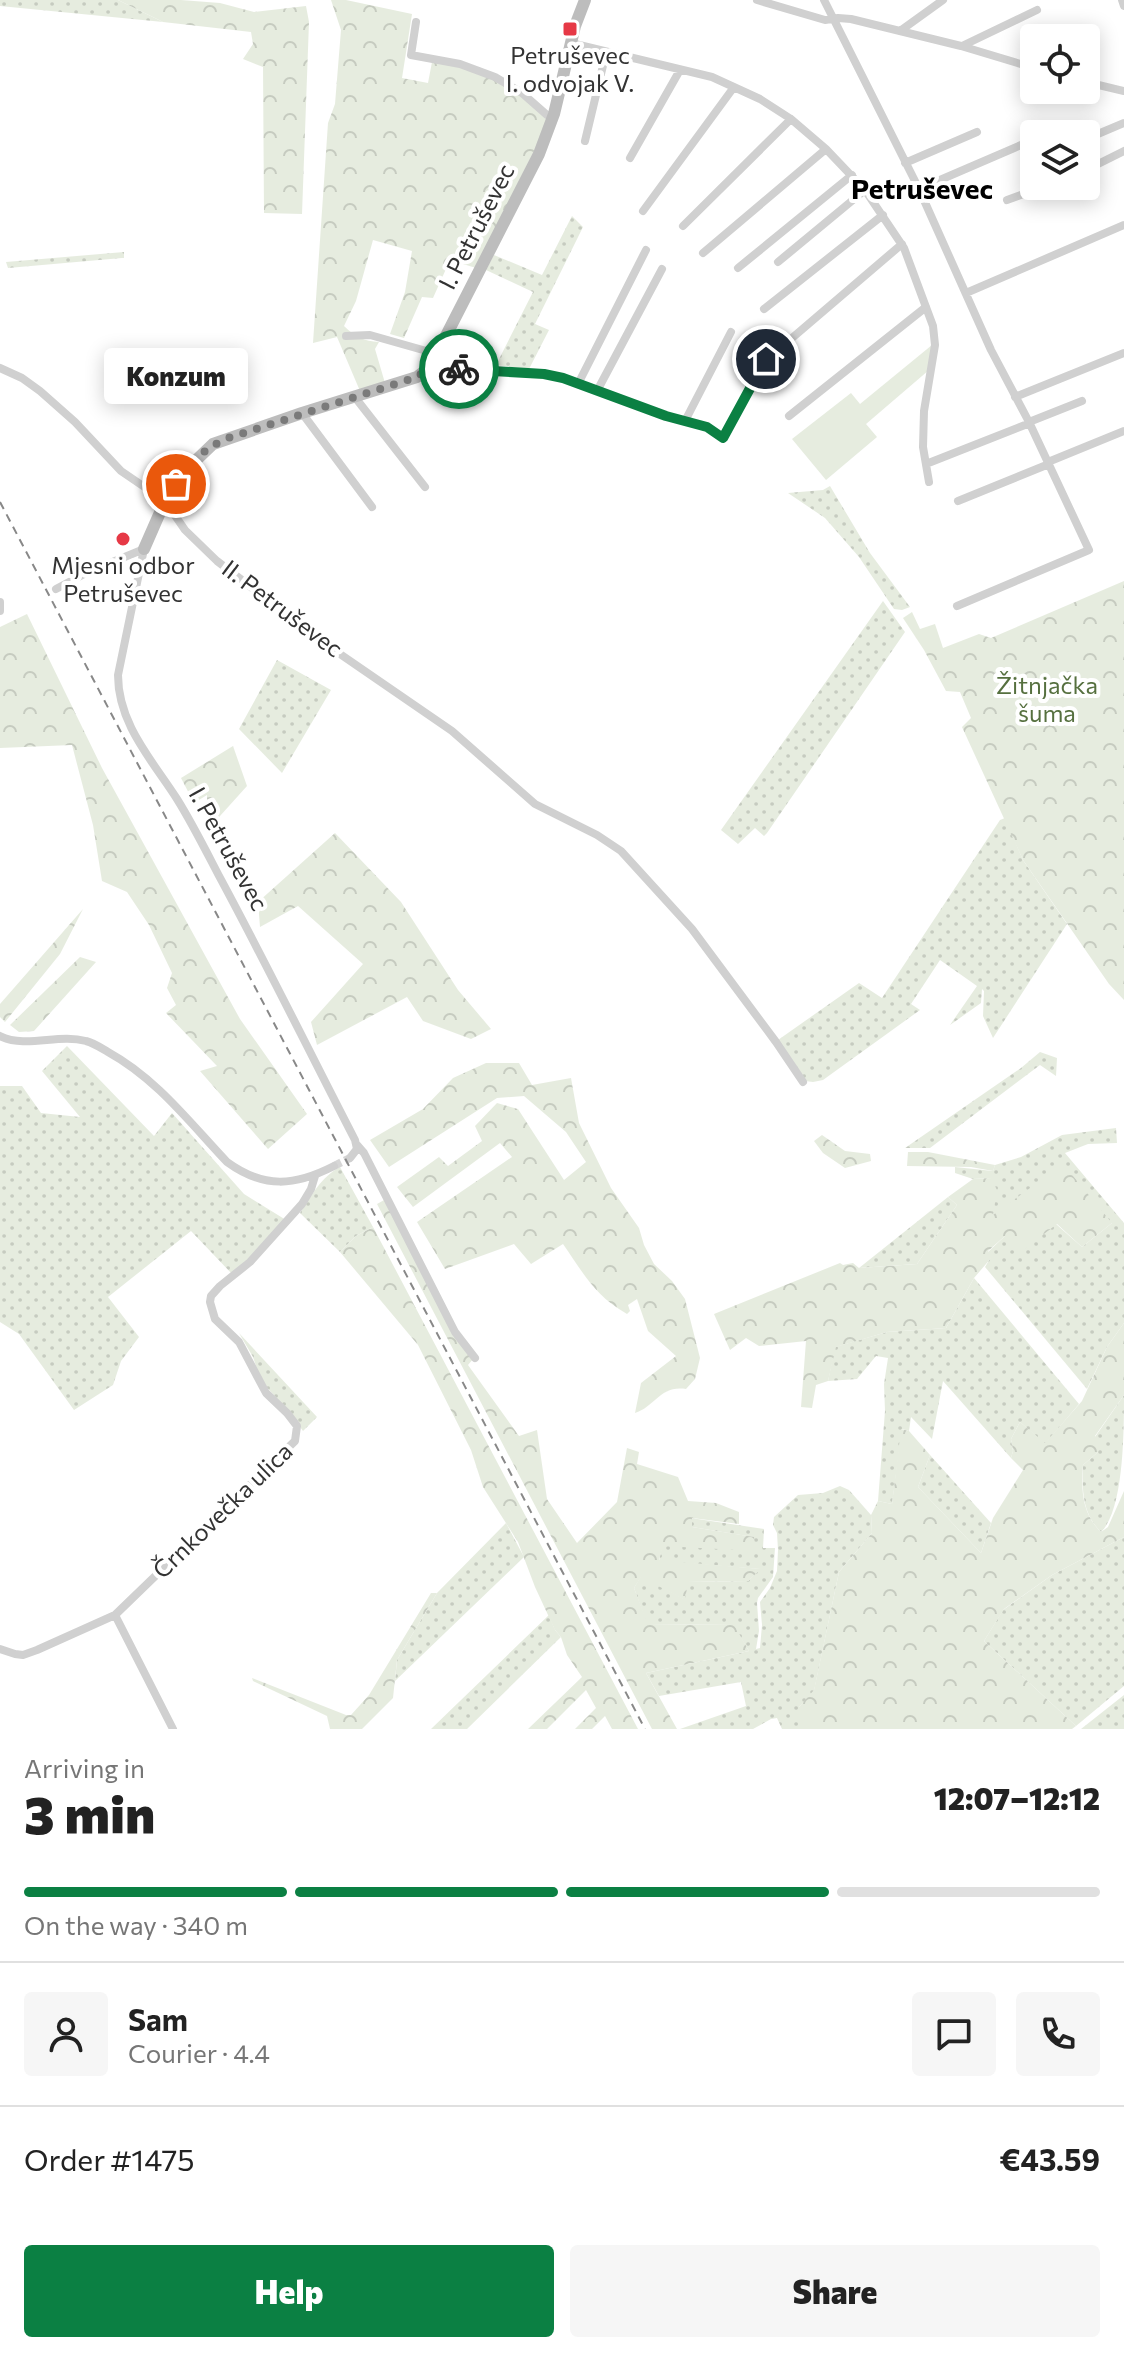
<!DOCTYPE html>
<meta charset="utf-8">
<style>
:root{--surface:#fff;--page:#f6f6f6;--text:#222;--muted:#767676;--line:#e0e0e0;--accent:#0b8043}
body{margin:0;font-family:Commissioner,sans-serif;background:var(--page);color:var(--text);height:100vh;display:flex;flex-direction:column;font-size:30px;white-space:nowrap}
*{box-sizing:border-box;margin:0}
p{font-size:26px;color:var(--muted)}
.icon{flex:none;width:44px;height:44px;fill:none;stroke:currentColor;stroke-width:2;stroke-linecap:round;stroke-linejoin:round}
.map{position:relative;height:1729px;overflow:hidden}
.details{display:flex;flex-direction:column;background:var(--surface);flex:1}
.details>*{flex:none}
.fabs{position:absolute;left:1020px;top:24px;display:grid;gap:16px}
.fabs a{display:grid;place-items:center;width:80px;height:80px;border-radius:8px;background:var(--surface);box-shadow:0 4px 20px #0003;font-size:40px}
.pin{position:absolute;display:grid;place-items:center;width:68px;height:68px;color:#fff;margin:-34px;border:4px solid #fff;border-radius:50%;box-shadow:0 2px 8px #0007}
.courier{position:absolute;display:grid;place-items:center;width:80px;height:80px;margin:-40px;border:6px solid #0b8043;border-radius:50%;background:#fff;color:#222;box-shadow:0 2px 10px #0007}
.bubble{position:absolute;height:56px;border-radius:8px;background:var(--surface);box-shadow:0 4px 20px #0003;font-size:26px;font-weight:800;line-height:56px;text-align:center}
.overview em{font-style:normal;font-weight:800}
.overview div{display:flex;flex-direction:column-reverse}
.overview{display:flex;align-items:center;justify-content:space-between;height:136px;padding:0 24px}
h1{font-size:52px;font-weight:800;line-height:60px}
.bar{display:grid;grid-template-columns:repeat(4,1fr);gap:12px 8px;align-content:center;height:96px;padding:0 24px}
.bar i{height:10px;border-radius:6px;background:var(--line)}
.bar .on{background:var(--accent)}
.bar p{grid-column:span 4}
.line{display:flex;align-items:center;gap:20px;padding:0 24px;border-top:2px solid var(--line)}
.line div{flex:1}
.round{display:grid;place-items:center;flex:none;width:84px;height:84px;border-radius:8px;background:var(--page)}
.button{display:flex;gap:16px;margin-top:auto;padding:16px 24px}
.button a{flex:1;height:92px;border-radius:8px;background:var(--accent);color:#fff;font-size:32px;font-weight:800;line-height:92px;text-align:center}
.button a+a{background:var(--page);color:var(--text)}
.map>svg:first-child{display:block}
.grass{fill:url(#grass-dots)}
.forest{fill:url(#forest-crowns)}
.green{fill:#e6ecdf}
.lines{fill:none;stroke-linecap:round;stroke-linejoin:round}
.street-tunnel{stroke:#d6d6d6;stroke-width:8;stroke-dasharray:8 4;stroke-linecap:butt}
.street{stroke:#d0d0d0;stroke-width:8}
.secondary{stroke:#bdbdbd;stroke-width:12}
.rail{stroke:#888;stroke-width:2;stroke-dasharray:8 6;stroke-linecap:butt}
.done{stroke:#7a7a7a;stroke-width:8;stroke-dasharray:0 14.4}
.route{stroke:#0b8043;stroke-width:10}
.poi-dot{fill:#e63946;stroke:#fff;stroke-width:3}
.labels{text-anchor:middle;stroke-width:8;stroke-linejoin:round;paint-order:stroke}
.poi-label{font-size:24px;fill:#333;stroke:#fff}
.street-label{font-size:24px;fill:#333;stroke:#fff}
.park-label{font-size:24px;fill:#56703f;stroke:#fff}
.quarter-label{font-size:28px;font-weight:bold;fill:#000;stroke:#fff}
</style>
<div class="map">
<svg width="1124" height="1729" viewBox="0 0 1124 1729">
<defs>
<pattern id="grass-dots" width="8" height="8" patternUnits="userSpaceOnUse" patternTransform="scale(2)"><rect width="8" height="8" fill="#e6ecdf"/><path d="M2 2h.1M6 6h.1" fill="none" stroke="#c6cbc0" stroke-width="1.8" stroke-linecap="round"/></pattern>
<pattern id="forest-crowns" width="20" height="18" patternUnits="userSpaceOnUse" patternTransform="scale(2)"><rect width="20" height="18" fill="#e6ecdf"/><path d="M2 6a3 3 0 1 1 6 0M12 15a3 3 0 1 1 6 0" fill="none" stroke="#c6cbc0"/></pattern>
</defs>
<rect width="100%" height="100%" fill="#fff"/>
<!-- grass -->
<path class="grass" d="M0,0H118L163,22L0,6Z
M572,216L583,227L535,324L549,330L529,369L496,365L533,292L486,270L494,255L542,275Z
M124,252V258H122L8,268L6,262Z
M830,486L870,553L910,607L902,610L894,609L859,557L825,518L788,493L823,490Z
M883,601L905,632L767,833L764,836L755,828L738,844L721,830Z
M277,660L331,690L282,773L239,729Z
M1005,818L1023,860L1067,924L993,1038L983,1016L984,991L982,989L981,1003L950,1025L977,986L940,960L911,1004L920,1010L823,1080L813,1082L805,1081L778,1040L859,983L882,998L1000,820Z
M67,1046L154,1136L172,1113L244,1194L286,1220L233,1275L191,1231L108,1297L139,1337L121,1361L113,1385L74,1410L19,1334L0,1322V1086H22L41,1113L80,1117L42,1071Z
M1040,1052L1057,1058L1056,1076L1040,1065L930,1148H905L1021,1068Z
M1116,1128L1117,1143L1088,1144L1065,1153L1124,1223V1323L1107,1347L1087,1389L985,1267L991,1257L988,1252L1006,1235L1056,1224L1082,1247L1112,1223L992,1215L991,1178L973,1179L955,1173V1167L993,1171L995,1165L1021,1157L1062,1135Z
M340,1167L373,1227L356,1236L340,1252L300,1213C312,1195 321,1177 340,1167Z
M948,1197L957,1205L917,1264L859,1268Z
M974,1278L1079,1404L1045,1444L1020,1422L1011,1439L1013,1451L1011,1458L943,1381L932,1439L911,1417L909,1431L902,1429L892,1504L878,1501L885,1411L884,1384L888,1358L876,1356L857,1379L828,1381L835,1347L887,1332L946,1328Z
M239,1333L317,1417L303,1431L291,1414L261,1381L253,1357Z
M1124,1395C1124,1430 1124,1510 1101,1532C1082,1514 1082,1490 1083,1465L1098,1452L1095,1437Z
M930,1455L991,1523L981,1553L918,1487Z
M840,1486L849,1490L871,1515L872,1533L839,1572L814,1691L799,1707V1729H782L777,1718L771,1719L753,1729H680L746,1706L741,1682L659,1696L646,1673L749,1651L733,1625L647,1624L634,1588L641,1576L684,1599L687,1582L748,1581L760,1569L659,1561L662,1546L753,1537L692,1527L691,1518L764,1529L763,1548H775L773,1577L758,1598L757,1603L759,1631L756,1649L760,1648L762,1625L760,1602L770,1588L777,1571L778,1550L777,1533L773,1525L774,1517L798,1495L823,1493Z
M506,1523L524,1557L395,1681L397,1660L437,1593Z
M1124,1537V1686L1076,1726L984,1641L1003,1610L1052,1575Z
M549,1615L555,1630L561,1637L467,1729H431Z
M1124,1695V1729H1081Z"/>
<!-- forest -->
<path class="forest" d="M118,0H181L220,3L254,12L306,6L309,22L302,214L264,213L263,67L243,59L253,44L251,32L163,22Z
M331,0H346L412,14L402,78L428,83L432,62H461L509,80L548,113L543,133L476,268L450,260L433,298L422,297L404,338L390,334L405,292L412,251L373,240L356,301L344,326C355,337 364,341 379,342L375,349L385,383L360,391L337,337L313,343L328,123L335,104L341,30Z
M1124,581V1000L1109,984L1023,860L962,727L971,718L960,692L946,691L924,650L903,618L912,612L920,629L935,624L943,648L979,634L991,638Z
M27,614L102,768L240,1019L307,1114L268,1149L200,1071L217,1066L166,1013L176,1005L167,988L172,973L149,925L127,892L102,881L93,825L72,745L0,748V627Z
M233,746L247,786L211,826L207,823V795L194,803L181,778Z
M335,833L401,902L458,990L491,1029L471,1039L423,1021L407,997L317,1045L311,1022L363,964L298,906L260,927L258,902Z
M83,909L60,954L5,1022L0,1017V1004Z
M80,957L96,962L34,1031L19,1032L10,1025Z
M486,1063H519L532,1085L571,1078L579,1123L611,1188L639,1228L644,1245L654,1264L672,1281L685,1299L700,1358L695,1379L686,1389C660,1385 655,1407 635,1413L641,1383L676,1356L648,1331L637,1299L628,1305L630,1311L627,1314C594,1295 584,1274 563,1244L531,1264L514,1244L445,1269L417,1222L512,1157L500,1143L413,1207L397,1187L439,1157L448,1166L482,1141L475,1126L497,1103L518,1109L564,1180L586,1162L566,1132L524,1096L497,1098L389,1167L370,1140L423,1109L453,1078Z
M822,1135L845,1151L870,1154L871,1161L845,1168L823,1153L814,1141Z
M908,1152H928L995,1165L993,1171L971,1167L907,1166Z
M1063,1164L1112,1223L1082,1247L1057,1224L1019,1253L1005,1236L988,1251L992,1257L974,1278L946,1328L887,1332L836,1347L828,1381L816,1385L812,1408L801,1407L806,1341L759,1346L746,1338L730,1350L714,1314L840,1263L843,1265L853,1263L859,1268L917,1264L957,1205L948,1197L973,1179L991,1178L997,1190L993,1215Z
M386,1199L473,1359L468,1365L519,1436L537,1430L547,1499L577,1543L617,1502L627,1448L639,1452L637,1464L678,1477L688,1501L716,1503L739,1512V1524L692,1518V1527L754,1537L756,1551L663,1546L659,1560L761,1569L748,1581L688,1582L685,1600L641,1577L634,1588L648,1624L734,1625L749,1651L646,1673L677,1729H652L377,1204Z
M373,1227L638,1729H612L605,1716L592,1729H575L596,1708L586,1690L547,1729H528L582,1677L567,1655L561,1637L555,1630L535,1587L518,1542L483,1487L471,1450L418,1345L340,1252L356,1236Z
M1124,1323V1395L1095,1436L1100,1443L1098,1452L1083,1465C1081,1490 1082,1514 1101,1532L1108,1527L1124,1491V1537L1052,1575L1004,1609L984,1641L1076,1726L1072,1729H799V1707L814,1690L839,1572L872,1533L871,1515L878,1501L892,1504L901,1429L909,1431L930,1455L918,1487L981,1553L993,1518L1023,1470L1011,1458L1013,1451L1011,1439L1020,1422L1045,1443L1082,1401L1107,1347Z
M431,1593H437L397,1660L393,1698L362,1729H330L327,1716L253,1681L252,1678L346,1715H351L369,1695Z"/>
<!-- green -->
<path class="green" d="M932,345L929,370L866,424L877,437L826,480L792,439L851,393L860,404Z"/>
<g class="lines">
<!-- street-tunnel -->
<path class="street-tunnel" d="M334,1166L350,1158"/>
<!-- street -->
<path class="street" d="M757,0L825,20L838,18L851,19L961,46L1034,68
M824,0L919,189L991,350L1029,422L1089,550L957,606
M1122,0L1124,6
M416,22L411,55L460,64L495,77L522,93L547,115L553,117
M900,31L943,0
M571,43L712,77L760,99L791,119L826,149L865,190L904,248L933,326L935,345L924,411L923,447L929,482
M962,46L1037,10
M1086,82L1124,91
M1086,139L1124,123
M585,141L606,53
M630,158L680,70
M905,163L977,132
M1086,170L1124,151
M919,189L1028,142
M1007,200L1045,186
M643,211L734,87
M683,226L791,119
M703,253L826,149
M778,262L865,190
M738,268L852,175
M966,293L1124,225
M764,309L883,215
M346,336L370,335L437,354
M778,350L902,244
M430,367L544,374L563,378L666,416L707,427L723,438L766,359
M0,368L22,378L40,391L75,422L121,471L165,501L185,530L217,561L324,643L452,731L535,804L597,835L621,851L692,929L776,1042L803,1082
M578,384L646,250
M597,391L662,269
M354,396L425,487
M1015,397L1124,353
M302,413L372,507
M789,416L926,307
M685,421L731,332
M1029,422L1082,401
M1048,462L1124,431
M926,464L1030,423
M958,501L1049,464
M144,549L118,675C118,724 152,760 177,799C192,823 205,849 218,874C265,961 309,1051 355,1140L357,1149L350,1158
M56,589L86,573L144,549
M0,602V611
M0,1036C27,1049 58,1033 86,1041C94,1043 101,1048 108,1052C157,1079 190,1123 227,1162C264,1189 295,1186 334,1166
M357,1145L364,1153L455,1332L475,1358
M115,1615L173,1729
M0,1649L15,1654L23,1655L37,1650L115,1615L295,1441L297,1426L287,1413L266,1393L239,1342L215,1319L210,1302L211,1296L220,1286L250,1262L302,1204L311,1189L315,1176"/>
<!-- secondary -->
<path class="secondary" d="M144,549L165,501L191,465L213,444L302,413L417,377L430,367L539,154L554,114L575,26L585,0"/>
<!-- rail -->
<path class="rail" d="M0,502L645,1729"/>
</g>
<g class="lines">
<!-- done -->
<path class="done" d="M176,484L204,452L222,440L417,377L430,367L459,369"/>
<!-- route -->
<path class="route" d="M459,369L544,374L563,378L666,416L707,427L723,438L766,359"/>
</g>
<!-- markers -->
<g class="poi-dot">
<rect x="562" y="21" width="16" height="16" rx="4"/>
<circle cx="123" cy="539" r="8"/>
</g>
<g class="labels">
<!-- poi labels -->
<g class="poi-label">
<text x="570" y="64">Petruševec<tspan x="570" dy="28">I. odvojak V.</tspan></text>
<text x="123" y="574">Mjesni odbor<tspan x="123" dy="28">Petruševec</tspan></text>
</g>
<!-- street labels -->
<g class="street-label">
<text transform="translate(477 227) rotate(-63)" y="8">I. Petruševec</text>
<text transform="translate(282 609) rotate(37)" y="8">II. Petruševec</text>
<text transform="translate(228 849) rotate(61)" y="8">I. Petruševec</text>
<text transform="translate(223 1511) rotate(-44)" y="8">Črnkovečka ulica</text>
</g>
<!-- park labels -->
<g class="park-label">
<text x="1047" y="694">Žitnjačka<tspan x="1047" dy="28">šuma</tspan></text>
</g>
<!-- quarter labels -->
<g class="quarter-label">
<text x="922" y="199">Petruševec</text>
</g>
</g>
</svg>
<div class="fabs">
<a><svg class="icon" aria-label="locate" viewBox="0 0 24 24"><circle cx="12" cy="12" r="6"/><path d="M12 2v4M12 18v4M2 12h4M18 12h4"/></svg></a>
<a><svg class="icon" aria-label="layers" viewBox="0 0 24 24"><path d="M12 4l9 5-9 5-9-5zM3 14l9 5 9-5"/></svg></a>
</div>
<div class="pin" style="left:176px;top:484px;background:#ea580c"><svg class="icon" aria-label="bag" viewBox="0 0 24 24"><path d="M5 8h14l-1 12H6zM9 8a3 3 0 0 1 6 0"/></svg></div>
<div class="pin" style="left:766px;top:359px;background:#1f2937"><svg class="icon" aria-label="home" viewBox="0 0 24 24"><path d="M3 11l9-7 9 7M6 9v11h12V9"/></svg></div>
<div class="courier" style="left:459px;top:369px"><svg class="icon" aria-label="bike" viewBox="0 0 24 24"><circle cx="6" cy="16" r="4"/><circle cx="18" cy="16" r="4"/><path d="M6 16l4-8h5l3 8M10 8l3 8H6M13 5h3"/></svg></div>
<div class="bubble" style="left:104px;top:348px;width:144px">Konzum</div>
</div>
<section class="details">
<div class="overview"><div><h1>3 min</h1><p>Arriving in</p></div><em>12:07–12:12</em></div>
<div class="bar"><i class="on"></i><i class="on"></i><i class="on"></i><i></i><p>On the way · 340 m</p></div>
<div class="line" style="height:144px"><a class="round"><svg class="icon" aria-label="person" viewBox="0 0 24 24"><circle cx="12" cy="8" r="4"/><path d="M4 21q1-7 8-7t8 7"/></svg></a><div><b>Sam</b><p>Courier · 4.4</p></div><a class="round"><svg class="icon" aria-label="chat" viewBox="0 0 24 24"><path d="M4 5h16v11H9l-5 4z"/></svg></a><a class="round"><svg class="icon" aria-label="phone" viewBox="0 0 24 24"><path d="M5 4h4l2 5-3 2q2 4 5 5l2-3 5 2v4C11 20 4 13 5 4z"/></svg></a></div>
<div class="line" style="height:104px"><div>Order #1475</div><b>€43.59</b></div>
<div class="button"><a>Help</a><a>Share</a></div>
</section>
